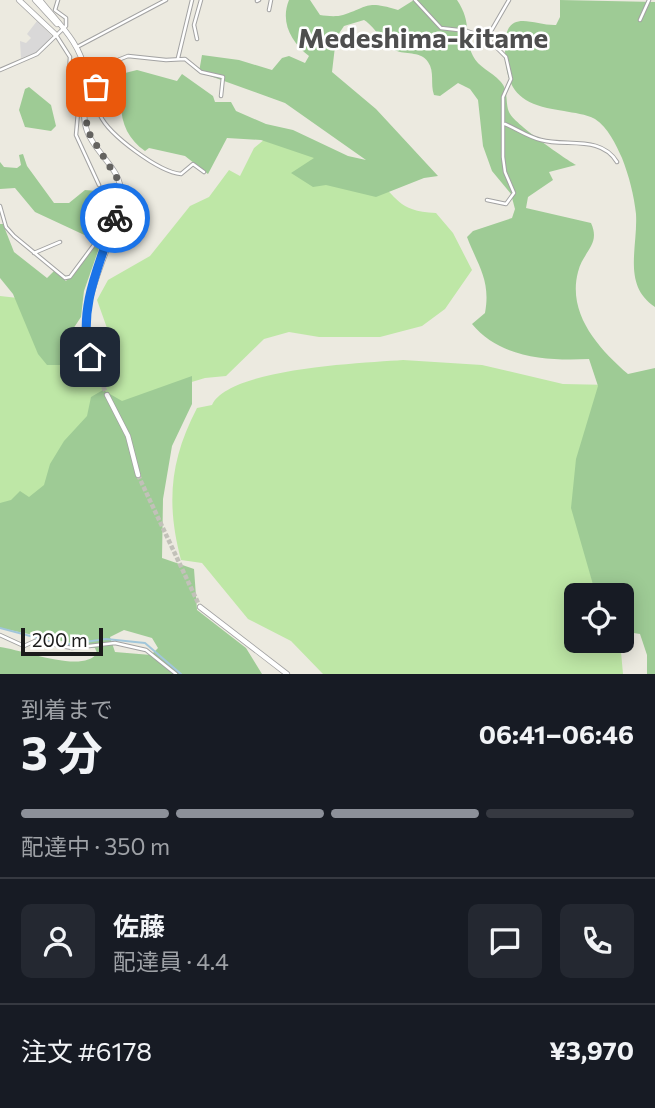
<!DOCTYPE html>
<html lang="ja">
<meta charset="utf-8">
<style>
:root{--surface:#171b24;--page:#242831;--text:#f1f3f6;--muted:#9ea1a6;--line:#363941;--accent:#8c9099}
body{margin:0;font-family:Commissioner,"Noto Sans JP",sans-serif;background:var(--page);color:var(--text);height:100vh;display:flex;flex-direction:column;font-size:26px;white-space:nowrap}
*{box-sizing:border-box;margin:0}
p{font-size:23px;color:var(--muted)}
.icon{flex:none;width:38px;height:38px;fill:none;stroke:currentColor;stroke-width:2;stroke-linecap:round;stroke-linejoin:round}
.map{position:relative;height:674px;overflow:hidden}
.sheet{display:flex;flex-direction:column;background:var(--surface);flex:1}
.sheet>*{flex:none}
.fabs{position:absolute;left:564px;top:583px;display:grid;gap:14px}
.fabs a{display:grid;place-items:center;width:70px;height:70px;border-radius:10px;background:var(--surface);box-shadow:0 4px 18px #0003;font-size:35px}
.scale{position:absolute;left:21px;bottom:18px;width:82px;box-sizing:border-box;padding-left:7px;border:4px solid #1b1b1b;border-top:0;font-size:19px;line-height:24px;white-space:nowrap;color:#1b1b1b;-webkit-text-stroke:5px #fff;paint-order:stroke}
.pin{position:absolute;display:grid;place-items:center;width:60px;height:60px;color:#fff;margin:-30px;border-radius:14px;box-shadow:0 4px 10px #0006}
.courier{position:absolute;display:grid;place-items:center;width:70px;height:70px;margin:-35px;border:5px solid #1a73e8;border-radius:50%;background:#fff;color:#222;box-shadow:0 2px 9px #0007}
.head em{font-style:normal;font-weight:700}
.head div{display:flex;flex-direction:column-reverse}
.head{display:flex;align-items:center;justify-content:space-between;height:119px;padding:0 21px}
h1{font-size:46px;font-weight:700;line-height:52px}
.bar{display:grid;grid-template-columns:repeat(4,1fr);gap:10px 7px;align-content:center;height:84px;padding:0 21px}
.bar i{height:9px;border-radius:5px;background:var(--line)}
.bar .selected{background:var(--accent)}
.bar p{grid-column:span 4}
.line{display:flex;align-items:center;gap:18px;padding:0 21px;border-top:2px solid var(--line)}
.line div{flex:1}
.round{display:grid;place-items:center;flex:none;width:74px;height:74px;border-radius:10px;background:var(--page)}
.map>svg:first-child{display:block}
.residential{fill:#d9d8d8}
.grass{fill:#bee7a6}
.forest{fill:#9ecb95;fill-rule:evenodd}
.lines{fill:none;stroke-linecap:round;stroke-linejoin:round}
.stream{stroke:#a1c6da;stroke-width:2}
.tertiary-tunnel{stroke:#c2c1b9;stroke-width:4.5;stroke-dasharray:4.5 2;stroke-linecap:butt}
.minor-casing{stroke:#a2a2a2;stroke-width:4.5}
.tertiary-casing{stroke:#a2a2a2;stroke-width:6}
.minor{stroke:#fff;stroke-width:2.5}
.tertiary{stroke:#fff;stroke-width:4.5}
.done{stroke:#646360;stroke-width:7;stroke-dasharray:0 12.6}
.route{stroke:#1a73e8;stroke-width:9}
.labels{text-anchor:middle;stroke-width:5;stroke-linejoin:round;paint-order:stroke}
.quarter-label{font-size:28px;font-weight:bold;fill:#4e4e4e;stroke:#fff}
</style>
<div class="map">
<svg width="655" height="674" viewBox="0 0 655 674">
<rect width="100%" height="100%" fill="#eceae0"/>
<!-- residential -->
<path class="residential" d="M37,21L52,36L38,52L21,58L20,41L26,43L31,38L27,34Z"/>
<!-- grass -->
<path class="grass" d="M270,135C295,145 353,163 372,177C400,197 395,211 436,213L453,233L472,270L445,309L422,326L380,337H319L289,332L264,339L226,376L205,378L122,403L49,488L25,503L0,509V296L27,299L52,350L96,354L107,328L97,300L108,280L150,256L190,206L209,197L229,170L240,176L254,148Z
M403,360L482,365L563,384L611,385L610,595H576V640L620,641L623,674H323L291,641L248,619L202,563L181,560C166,503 170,460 197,408L212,405C229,368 363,363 403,360Z"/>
<!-- forest -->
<path class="forest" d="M289,0H310L320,15C327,16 336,17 343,15C369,7 365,0 398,10L414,0H457C473,24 463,36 473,56C478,67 492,72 500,81C509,90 505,102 509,112C513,123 564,158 576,165L549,172L553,180L528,197L526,208L591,223C601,245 583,251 578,272C567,314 599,349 628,374L655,368V674H647V655L640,634L621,631V595H596L571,508L576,459L598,386L589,359C547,361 500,358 472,324L485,313C491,280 478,266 467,237L473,231L512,218L515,209L511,194L492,171L483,146L478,100L470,89L458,83L440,96L434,95C430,84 435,72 428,62C421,51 408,55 397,51C383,46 377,28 364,20L344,26L336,38L332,72L376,109L438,176L424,178L376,197L326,185L313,187L291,173L314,158L261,140L227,138L208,174L185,156L149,148L145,151C129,140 121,124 121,104L113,95L105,78L137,70L177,81L182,74L213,96L215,102H231L236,111L266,124L293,130L348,156L366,160L285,103L199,72L202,55L239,60L272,70L282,58L289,56L305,63L309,56C291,42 280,22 289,0Z
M560,0L655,2V307C622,285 638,248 636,214C634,195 629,176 622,158C616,145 608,127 595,119C586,114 574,113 564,111C520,105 505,92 505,47C505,6 534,26 556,25L560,17Z
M29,87L51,105L56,126L51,131L25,127L19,110L25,89Z
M23,154L27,166L54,203H69L85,190L98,191L105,201L85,209L81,224L101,228L93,239L35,212L15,188L0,189V162L4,167L17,168L21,165L19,155Z
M0,224H3L14,252L47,278L54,271L66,281L103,237L84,291L81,317L67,338L68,351L61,365H47L38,354L13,294L0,278Z
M192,376V404L172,446L163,499L162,558L194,569L197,610L246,648L262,674H0V647C23,650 84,674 97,653L95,648L0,628V503L11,500L20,491L29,497L44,485L50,464L64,441L87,416L91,397L103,390L122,401ZM124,630L152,638L158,648L151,655L115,652L110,637Z"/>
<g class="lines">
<!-- stream -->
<path class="stream" d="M0,628L64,645L106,639L145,643L181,674"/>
<!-- tertiary-tunnel -->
<path class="tertiary-tunnel" d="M90,357L107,395
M138,475L200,607"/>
<defs>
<path id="minor" d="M415,0L441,28L467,31L487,38L506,57L511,79L503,97V157L505,172L514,193L506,204L487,200
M257,1L259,0
M269,10L271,0
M640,20L649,0
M56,35L70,57L69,73L74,86L97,92
M487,38L509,0
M197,39L194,25L201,0
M77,47L166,0
M178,58L192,0
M0,70L37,54L66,26V18L55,10L58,0
M85,73L128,56L166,60L185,59L201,72L223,77L221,96
M91,73C97,87 93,102 100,115C109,135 159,172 181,174L193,164L204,172
M80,89L76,135L99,185
M505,124C517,129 528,137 541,140C566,147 601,135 617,162
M0,206L6,227L14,236L65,278L70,277L102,234L109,236
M107,240L111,241L130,211L145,214
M34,253L60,242
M0,635L24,646L35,641L72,648L115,643L146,650L176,674"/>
<path id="tertiary" d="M19,0L56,35
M35,0L57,24
M40,0C57,22 81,43 85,72C88,91 80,112 87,131C95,154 123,169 121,196C115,252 74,298 90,357
M107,395L128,436L138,475
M200,607L287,674"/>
</defs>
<!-- minor casing -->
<use href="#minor" class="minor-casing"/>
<!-- tertiary casing -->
<use href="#tertiary" class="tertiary-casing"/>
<!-- minor -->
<use href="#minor" class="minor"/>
<!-- tertiary -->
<use href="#tertiary" class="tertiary"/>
</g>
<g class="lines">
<!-- done -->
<path class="done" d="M96,87L97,92L85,90L87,130L120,183L115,218"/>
<!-- route -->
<path class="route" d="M90,357C77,309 100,263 115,218"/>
</g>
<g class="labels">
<!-- quarter labels -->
<g class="quarter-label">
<text x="423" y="48">Medeshima-kitame</text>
</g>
</g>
</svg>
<div class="fabs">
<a><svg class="icon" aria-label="locate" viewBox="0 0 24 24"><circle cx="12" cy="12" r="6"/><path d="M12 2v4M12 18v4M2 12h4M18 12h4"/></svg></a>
</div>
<div class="scale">200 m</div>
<div class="pin" style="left:96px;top:87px;background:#ea580c"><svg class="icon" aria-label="bag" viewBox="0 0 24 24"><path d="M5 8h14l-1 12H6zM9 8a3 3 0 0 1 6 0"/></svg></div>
<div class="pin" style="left:90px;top:357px;background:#1f2937"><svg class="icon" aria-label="home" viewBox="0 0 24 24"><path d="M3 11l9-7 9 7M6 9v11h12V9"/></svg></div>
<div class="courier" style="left:115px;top:218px"><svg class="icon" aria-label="bike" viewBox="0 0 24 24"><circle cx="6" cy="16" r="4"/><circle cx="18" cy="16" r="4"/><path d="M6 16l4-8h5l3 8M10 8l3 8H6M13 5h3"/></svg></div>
</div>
<section class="sheet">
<div class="head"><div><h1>3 分</h1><p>到着まで</p></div><em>06:41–06:46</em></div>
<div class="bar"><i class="selected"></i><i class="selected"></i><i class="selected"></i><i></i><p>配達中 · 350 m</p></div>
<div class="line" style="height:126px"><a class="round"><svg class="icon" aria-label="person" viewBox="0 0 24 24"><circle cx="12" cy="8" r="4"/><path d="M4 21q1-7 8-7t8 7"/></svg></a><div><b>佐藤</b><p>配達員 · 4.4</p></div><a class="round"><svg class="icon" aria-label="chat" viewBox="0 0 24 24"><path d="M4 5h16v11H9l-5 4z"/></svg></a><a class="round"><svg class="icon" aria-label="phone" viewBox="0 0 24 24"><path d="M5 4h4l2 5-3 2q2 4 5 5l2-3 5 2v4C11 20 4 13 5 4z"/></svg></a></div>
<div class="line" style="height:91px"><div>注文 #6178</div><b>¥3,970</b></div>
</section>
